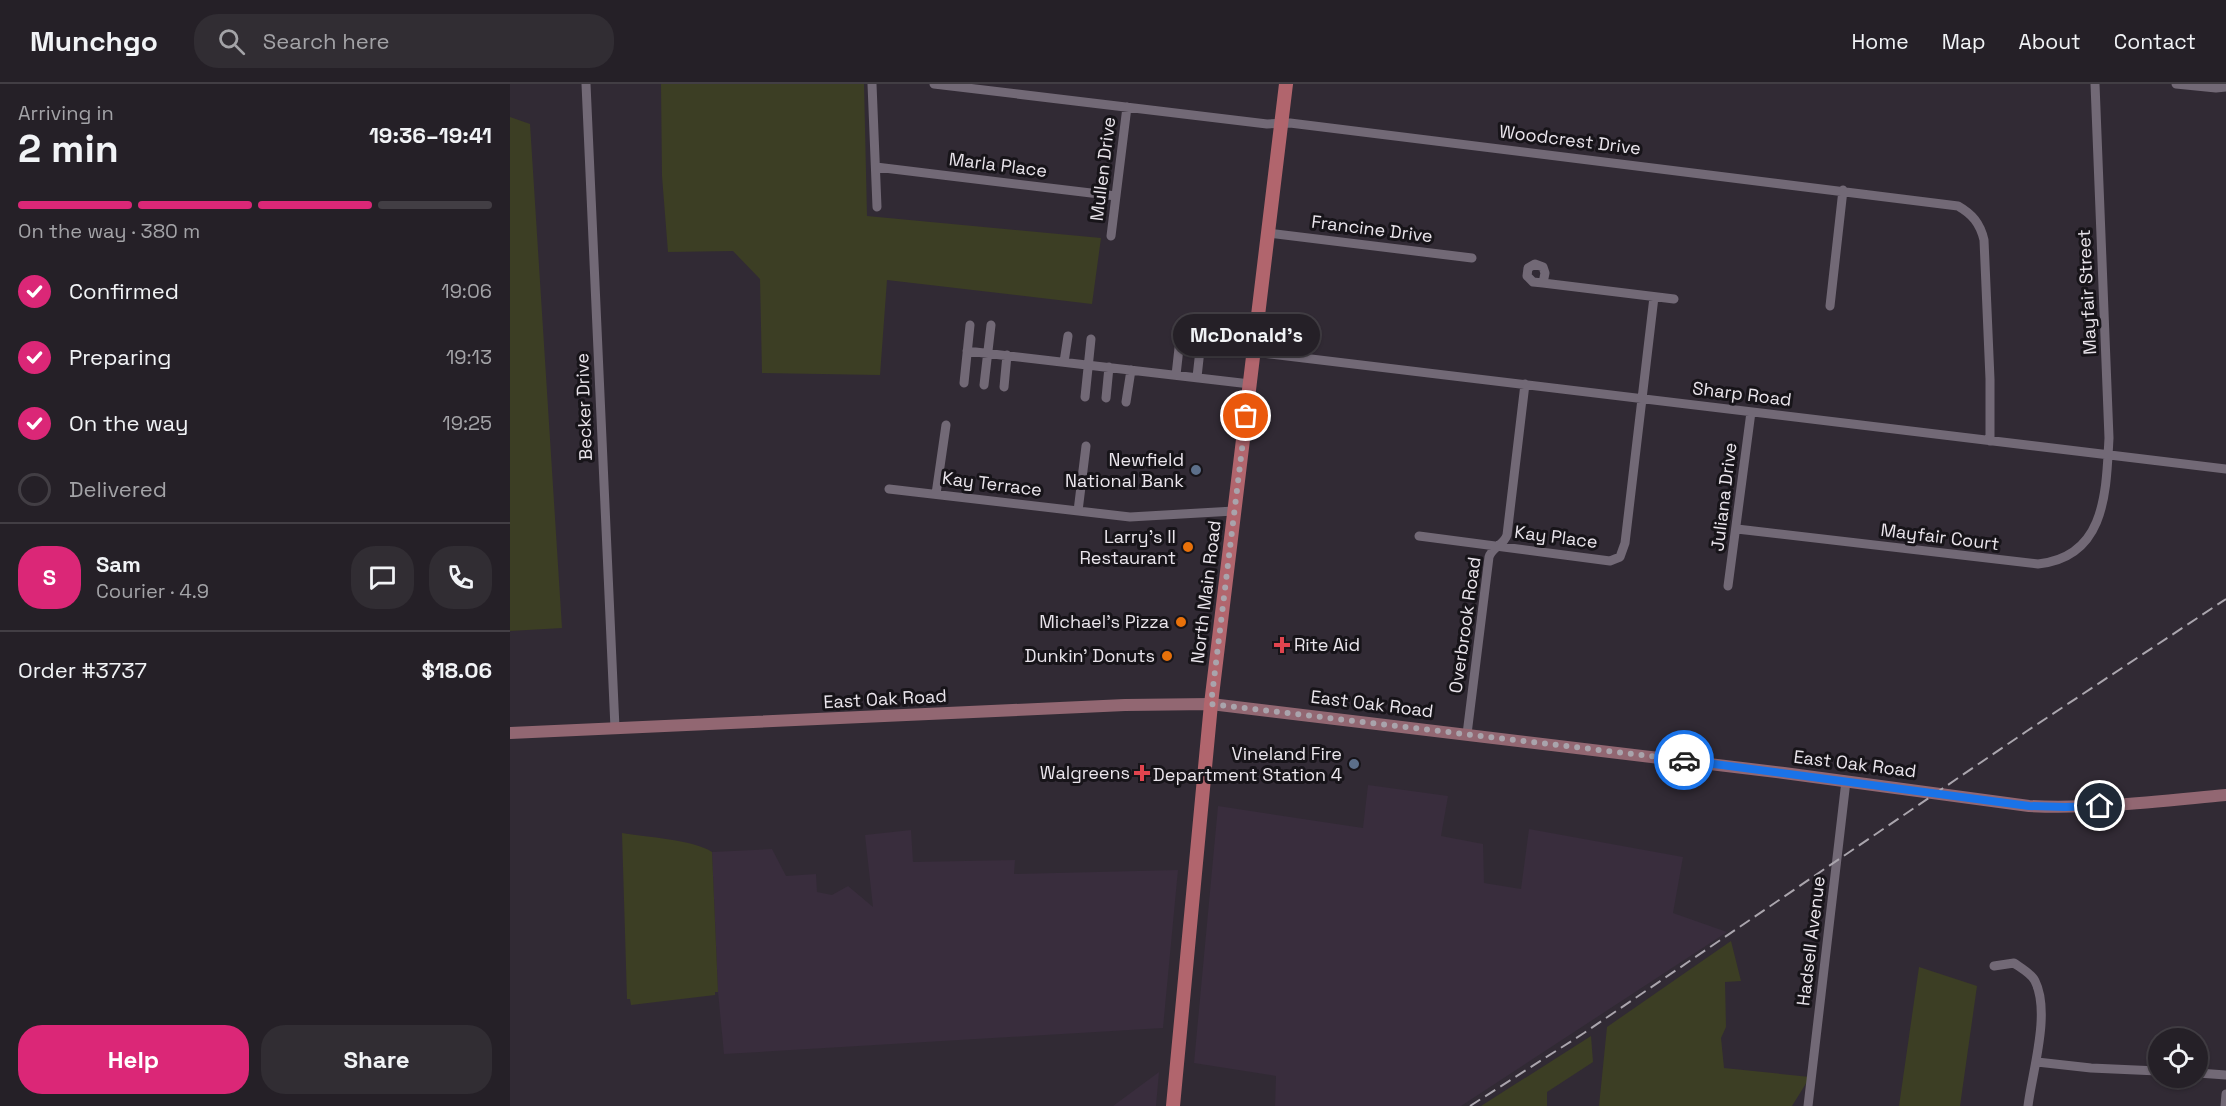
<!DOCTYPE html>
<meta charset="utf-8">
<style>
:root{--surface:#252027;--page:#312d33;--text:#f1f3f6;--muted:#a3a3a7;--line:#423e44;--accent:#db2777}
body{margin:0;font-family:"Space Grotesk",sans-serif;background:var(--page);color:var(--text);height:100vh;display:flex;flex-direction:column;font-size:22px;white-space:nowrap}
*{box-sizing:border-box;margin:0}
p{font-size:20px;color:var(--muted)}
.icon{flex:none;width:33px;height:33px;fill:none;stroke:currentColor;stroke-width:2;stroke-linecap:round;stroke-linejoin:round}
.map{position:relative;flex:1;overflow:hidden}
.details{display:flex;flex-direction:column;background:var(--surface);width:510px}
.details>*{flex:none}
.controls{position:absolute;left:1638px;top:944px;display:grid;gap:12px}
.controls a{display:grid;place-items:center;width:60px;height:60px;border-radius:50%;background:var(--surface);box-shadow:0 2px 4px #0004,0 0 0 2px var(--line);font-size:30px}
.pin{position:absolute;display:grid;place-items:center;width:51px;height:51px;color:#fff;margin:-26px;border:3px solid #fff;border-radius:50%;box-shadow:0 2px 6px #0007}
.courier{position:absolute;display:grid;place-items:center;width:60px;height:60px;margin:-30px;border:4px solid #1a73e8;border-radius:50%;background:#fff;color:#222;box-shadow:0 2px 8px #0007}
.bubble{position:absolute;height:42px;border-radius:21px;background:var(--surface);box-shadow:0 2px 4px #0004,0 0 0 2px var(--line);font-size:20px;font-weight:700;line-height:42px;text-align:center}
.summary em{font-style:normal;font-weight:700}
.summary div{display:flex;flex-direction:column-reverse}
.summary{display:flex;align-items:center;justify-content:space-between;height:102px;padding:0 18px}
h1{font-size:39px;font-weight:700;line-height:45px}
.bar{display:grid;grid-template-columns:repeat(4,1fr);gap:9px 6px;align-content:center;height:72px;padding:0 18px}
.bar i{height:8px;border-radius:4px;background:var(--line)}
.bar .active{background:var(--accent)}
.bar p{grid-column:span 4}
.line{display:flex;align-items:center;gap:15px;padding:0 18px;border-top:2px solid var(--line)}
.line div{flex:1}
.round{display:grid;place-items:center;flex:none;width:63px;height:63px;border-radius:24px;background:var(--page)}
ol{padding:0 18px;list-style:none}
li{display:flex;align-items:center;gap:18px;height:66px}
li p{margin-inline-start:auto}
li .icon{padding:6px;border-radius:50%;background:var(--accent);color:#fff;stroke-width:4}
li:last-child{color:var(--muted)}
li i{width:33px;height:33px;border:3px solid var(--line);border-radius:50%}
.button{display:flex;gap:12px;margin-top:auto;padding:12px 18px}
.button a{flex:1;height:69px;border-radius:24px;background:var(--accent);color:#fff;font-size:24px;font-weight:700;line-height:69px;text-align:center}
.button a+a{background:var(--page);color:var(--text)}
header{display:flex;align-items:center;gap:36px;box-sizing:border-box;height:84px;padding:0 30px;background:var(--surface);border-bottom:2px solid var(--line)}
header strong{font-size:28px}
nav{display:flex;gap:33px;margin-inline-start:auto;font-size:21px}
.search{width:420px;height:54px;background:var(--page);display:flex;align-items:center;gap:15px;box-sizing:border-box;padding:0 21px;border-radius:24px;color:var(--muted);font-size:22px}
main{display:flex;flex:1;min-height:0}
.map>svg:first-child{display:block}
.built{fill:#392d3d}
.green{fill:#3c3e24}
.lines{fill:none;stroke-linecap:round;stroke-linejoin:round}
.street{stroke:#726976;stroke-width:9}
.secondary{stroke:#926772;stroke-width:12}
.primary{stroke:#b1656d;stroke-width:14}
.rail{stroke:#aaa5ad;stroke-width:2;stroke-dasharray:12 6;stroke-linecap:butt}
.done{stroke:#a9a4ac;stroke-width:6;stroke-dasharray:0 10.8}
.route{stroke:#1a73e8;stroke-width:8}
.service-dot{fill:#5c6f8a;stroke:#171419;stroke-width:2}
.food-dot{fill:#e8710a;stroke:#171419;stroke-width:2}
.health-dot{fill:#e0444e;stroke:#171419;stroke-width:2}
.labels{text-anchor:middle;stroke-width:6;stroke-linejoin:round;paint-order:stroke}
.street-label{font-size:18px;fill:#eae5ec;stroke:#171419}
.poi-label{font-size:18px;fill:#eae5ec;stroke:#171419;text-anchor:end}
</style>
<header>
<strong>Munchgo</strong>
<div class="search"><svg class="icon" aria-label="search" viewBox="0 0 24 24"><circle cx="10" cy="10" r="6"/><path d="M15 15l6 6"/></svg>Search here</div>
<nav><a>Home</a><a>Map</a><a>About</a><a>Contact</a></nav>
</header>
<main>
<section class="details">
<div class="summary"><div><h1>2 min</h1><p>Arriving in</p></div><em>19:36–19:41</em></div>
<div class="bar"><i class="active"></i><i class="active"></i><i class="active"></i><i></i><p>On the way · 380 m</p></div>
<ol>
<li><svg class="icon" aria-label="check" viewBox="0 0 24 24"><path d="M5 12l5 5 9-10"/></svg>Confirmed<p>19:06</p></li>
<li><svg class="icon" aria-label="check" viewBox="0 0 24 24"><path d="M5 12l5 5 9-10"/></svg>Preparing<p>19:13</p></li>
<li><svg class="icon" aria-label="check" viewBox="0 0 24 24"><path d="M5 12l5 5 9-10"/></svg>On the way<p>19:25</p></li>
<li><i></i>Delivered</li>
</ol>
<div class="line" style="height:108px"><b class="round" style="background:var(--accent);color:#fff">S</b><div><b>Sam</b><p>Courier · 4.9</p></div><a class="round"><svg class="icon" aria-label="chat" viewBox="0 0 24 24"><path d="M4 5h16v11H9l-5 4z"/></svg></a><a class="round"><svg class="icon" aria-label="phone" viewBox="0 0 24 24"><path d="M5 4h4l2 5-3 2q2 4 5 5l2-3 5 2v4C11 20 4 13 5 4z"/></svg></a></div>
<div class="line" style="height:78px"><div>Order #3737</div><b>$18.06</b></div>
<div class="button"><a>Help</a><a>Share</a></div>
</section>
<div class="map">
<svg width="1716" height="1022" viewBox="0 0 1716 1022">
<rect width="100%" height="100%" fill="#312a34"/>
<!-- built -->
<path class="built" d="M858,701L938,712L931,752L973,760L974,799L1011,805L1019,745L1173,773L1163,829L1217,848L951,1022H765L766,992L684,979L708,722L853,744Z
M401,746L403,778L505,776L504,790L668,786L653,944L214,970L208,908L202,768L262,765L276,792L306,790L307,808L322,811L338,802L363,823L355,751Z
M649,988L646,1022H603Z"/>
<!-- green -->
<path class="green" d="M151,0H354L357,132L591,154L582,220L377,196L370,291L252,289L250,195L223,167L158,168L152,92Z
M0,33L20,40L52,544L0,547Z
M112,749C135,753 185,756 202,768L208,908H205V911L121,921L120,915H117Z
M1221,857L1231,897L1215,898L1216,943L1211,954L1214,984L1300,993L1282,1022H1089L1097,943Z
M1409,883L1467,902L1450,1022H1389Z
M1081,952L1083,978L1037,1008V1022H971Z"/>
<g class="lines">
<!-- street -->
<path class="street" d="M76,0L105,644
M362,0L367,123
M424,0L757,40L780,39L1448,122C1462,130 1470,139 1474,156L1480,295V357
M1666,0L1706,4L1716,3
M366,83L606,112
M758,149L962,174
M601,152L617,23
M1025,180L1033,183L1035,189L1033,199L1023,198L1017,192L1018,184Z
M1033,199L1164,215
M1320,222L1333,106
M457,267L740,300
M744,268L1716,385
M554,278L558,252
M666,291L669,264
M687,293L690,266
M454,299L460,241
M474,301L481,241
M494,303L497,271
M575,313L581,255
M596,314L599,283
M616,318L621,286
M379,405L620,433L724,427
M426,410L436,341
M568,427L576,362
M1227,445L1528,480C1596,473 1596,408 1599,354L1585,0
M909,452L1100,477L1110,473L1115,459L1144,213
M1218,502L1241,328
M957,650L979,473C982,463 994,461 997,451L1015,300
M1484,882L1504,879C1511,884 1522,890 1525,897C1541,929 1522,988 1518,1022
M1527,978L1581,984L1648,987
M1688,989L1716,991
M1298,1022L1336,697
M1715,1022L1716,1010"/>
<!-- secondary -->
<path class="secondary" d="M0,649L615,621L701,620L1274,689L1519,722C1585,725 1650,717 1716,711"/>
<!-- primary -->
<path class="primary" d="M663,1022L701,620L776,0"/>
<!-- rail -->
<path class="rail" d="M960,1022L1074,949L1517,647L1716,515"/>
</g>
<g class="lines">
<!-- done -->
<path class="done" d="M736,332L701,620L1174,676"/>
<!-- route -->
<path class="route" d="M1174,676L1519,722L1555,723L1590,722"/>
</g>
<!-- markers -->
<g class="service-dot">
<circle cx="686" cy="386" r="6"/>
<circle cx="844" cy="680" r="6"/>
</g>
<g class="food-dot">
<circle cx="678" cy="463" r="6"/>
<circle cx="671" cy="538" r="6"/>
<circle cx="657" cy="572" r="6"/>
</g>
<g class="health-dot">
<path d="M769 552h6v6h6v6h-6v6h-6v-6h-6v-6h6z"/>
<path d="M629 680h6v6h6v6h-6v6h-6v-6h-6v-6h6z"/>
</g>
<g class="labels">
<!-- street labels -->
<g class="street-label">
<text transform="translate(1060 56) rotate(7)" y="6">Woodcrest Drive</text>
<text transform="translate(488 81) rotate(7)" y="6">Marla Place</text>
<text transform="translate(593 85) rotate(-83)" y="6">Mullen Drive</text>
<text transform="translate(862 145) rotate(7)" y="6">Francine Drive</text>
<text transform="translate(1577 208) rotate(-93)" y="6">Mayfair Street</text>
<text transform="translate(1232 310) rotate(7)" y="6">Sharp Road</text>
<text transform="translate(74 323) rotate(-92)" y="6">Becker Drive</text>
<text transform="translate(482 400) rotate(7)" y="6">Kay Terrace</text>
<text transform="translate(1214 413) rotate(-83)" y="6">Juliana Drive</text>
<text transform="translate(1046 453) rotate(7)" y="6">Kay Place</text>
<text transform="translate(1430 453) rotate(7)" y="6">Mayfair Court</text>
<text transform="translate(696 508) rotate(-83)" y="6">North Main Road</text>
<text transform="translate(955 541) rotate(-82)" y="6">Overbrook Road</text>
<text transform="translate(375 615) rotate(-3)" y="6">East Oak Road</text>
<text transform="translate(862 620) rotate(7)" y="6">East Oak Road</text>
<text transform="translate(1345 680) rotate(7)" y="6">East Oak Road</text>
<text transform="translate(1301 857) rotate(-83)" y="6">Hadsell Avenue</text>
</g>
<!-- poi labels -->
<g class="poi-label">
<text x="674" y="382">Newfield<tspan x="674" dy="21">National Bank</tspan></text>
<text x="666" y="459">Larry’s II<tspan x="666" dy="21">Restaurant</tspan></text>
<text x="659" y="544">Michael’s Pizza</text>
<text x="784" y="567" text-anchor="start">Rite Aid</text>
<text x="645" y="578">Dunkin' Donuts</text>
<text x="832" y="676">Vineland Fire<tspan x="832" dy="21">Department Station 4</tspan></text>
<text x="620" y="695">Walgreens</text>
</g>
</g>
</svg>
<div class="controls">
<a><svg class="icon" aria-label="locate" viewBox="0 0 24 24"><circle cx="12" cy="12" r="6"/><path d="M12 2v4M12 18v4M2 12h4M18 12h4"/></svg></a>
</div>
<div class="pin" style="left:736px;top:332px;background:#ea580c"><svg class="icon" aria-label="bag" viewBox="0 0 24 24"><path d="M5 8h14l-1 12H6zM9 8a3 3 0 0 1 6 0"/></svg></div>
<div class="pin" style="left:1590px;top:722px;background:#1f2937"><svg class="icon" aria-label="home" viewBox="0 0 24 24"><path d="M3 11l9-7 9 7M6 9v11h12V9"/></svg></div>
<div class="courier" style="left:1174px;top:676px"><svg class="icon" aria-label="car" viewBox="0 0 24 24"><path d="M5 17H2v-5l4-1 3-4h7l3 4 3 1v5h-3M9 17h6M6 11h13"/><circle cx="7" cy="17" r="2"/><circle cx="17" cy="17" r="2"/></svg></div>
<div class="bubble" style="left:663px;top:230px;width:147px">McDonald's</div>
</div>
</main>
